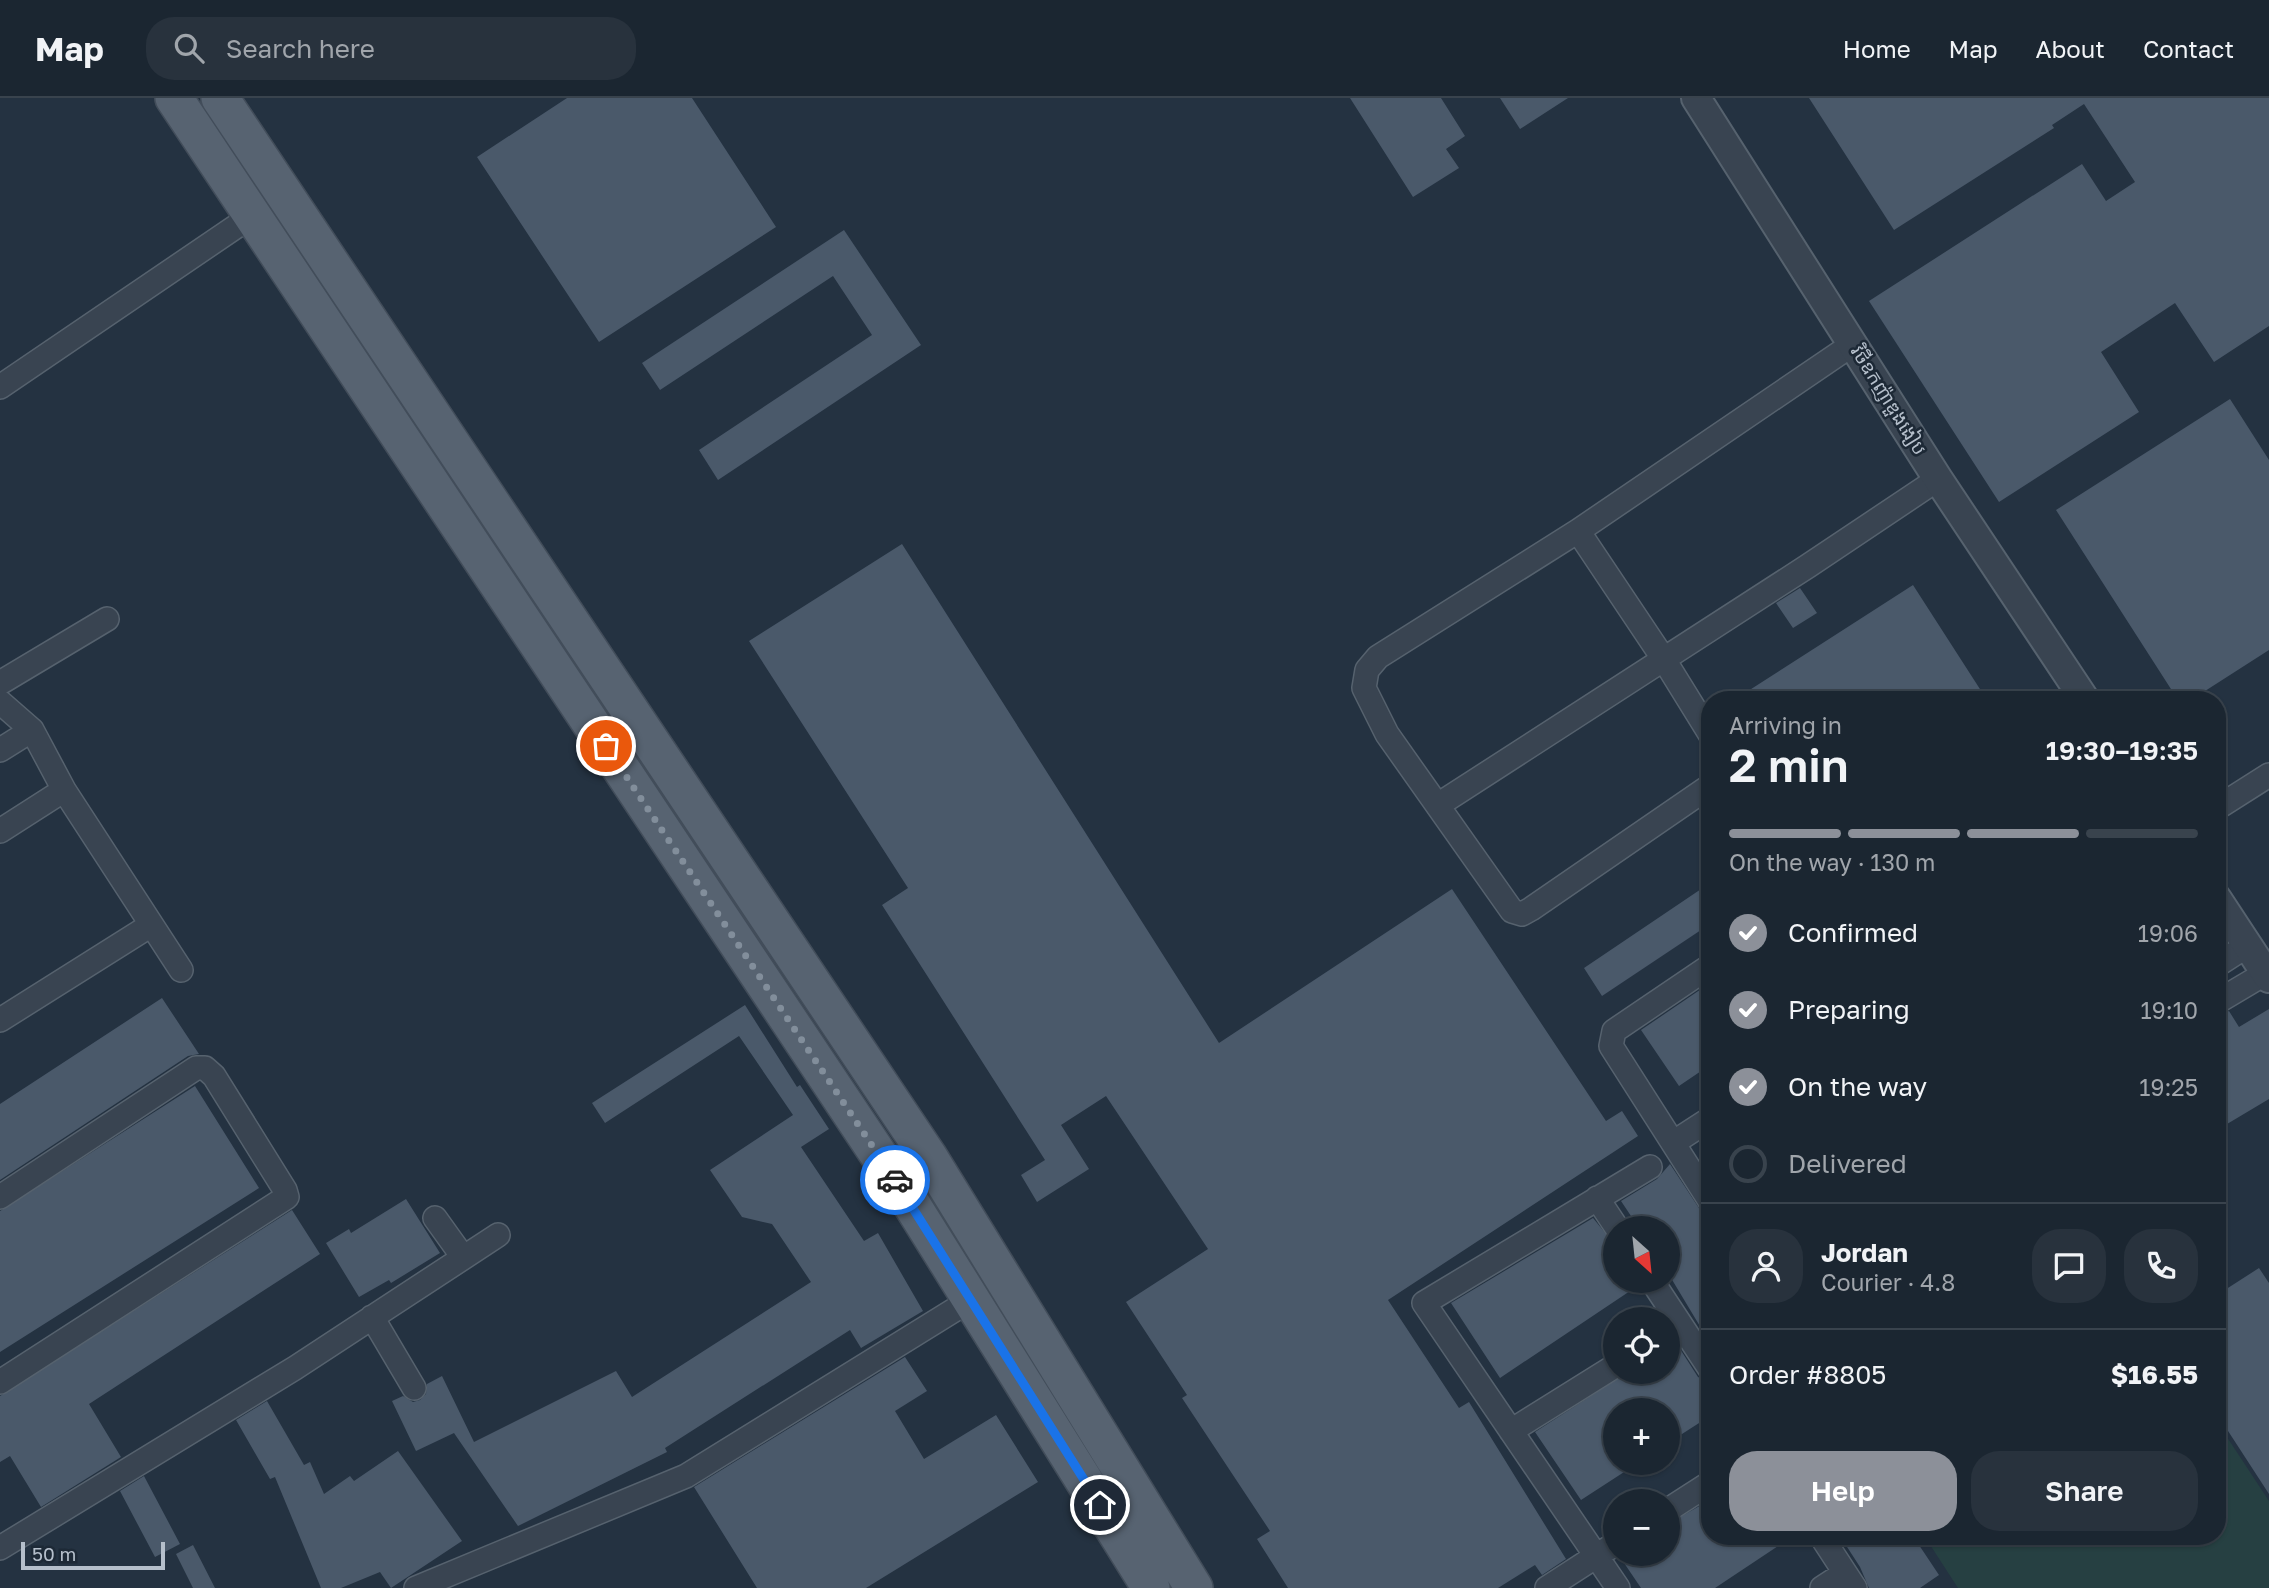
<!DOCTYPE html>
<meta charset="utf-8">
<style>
:root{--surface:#1b2631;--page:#28323d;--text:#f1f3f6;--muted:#a0a5ab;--line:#39434d;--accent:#8c9099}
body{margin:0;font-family:"Golos Text","Noto Sans Khmer",sans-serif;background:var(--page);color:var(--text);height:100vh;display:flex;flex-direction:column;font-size:26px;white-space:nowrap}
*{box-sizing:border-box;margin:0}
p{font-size:23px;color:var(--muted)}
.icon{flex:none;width:38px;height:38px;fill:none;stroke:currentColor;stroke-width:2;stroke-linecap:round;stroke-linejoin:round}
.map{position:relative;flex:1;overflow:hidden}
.sheet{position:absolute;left:1701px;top:593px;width:525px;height:854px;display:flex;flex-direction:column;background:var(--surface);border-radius:28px;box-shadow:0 2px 5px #0004,0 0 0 2px var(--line)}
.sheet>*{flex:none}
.needle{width:46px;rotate:153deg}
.tools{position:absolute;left:1603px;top:1118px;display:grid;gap:14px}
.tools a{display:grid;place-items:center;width:77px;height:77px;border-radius:50%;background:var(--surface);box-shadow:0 2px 5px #0004,0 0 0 2px var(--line);font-size:35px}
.scale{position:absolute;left:21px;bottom:18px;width:144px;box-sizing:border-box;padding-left:7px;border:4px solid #b5bfcb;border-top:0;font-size:19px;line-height:24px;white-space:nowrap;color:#b5bfcb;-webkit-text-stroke:5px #1d2936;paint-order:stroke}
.pin{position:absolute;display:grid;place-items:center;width:60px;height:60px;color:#fff;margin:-30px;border:4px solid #fff;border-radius:50%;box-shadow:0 2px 7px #0007}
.courier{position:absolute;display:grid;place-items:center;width:70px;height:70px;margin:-35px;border:5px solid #1a73e8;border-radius:50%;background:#fff;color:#222;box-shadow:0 2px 9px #0007}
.headline em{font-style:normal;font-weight:600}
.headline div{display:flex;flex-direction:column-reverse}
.headline{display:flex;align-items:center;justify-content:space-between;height:119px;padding:0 28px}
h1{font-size:46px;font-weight:600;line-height:52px}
.bar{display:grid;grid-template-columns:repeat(4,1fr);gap:10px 7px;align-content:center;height:84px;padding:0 28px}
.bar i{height:9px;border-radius:5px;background:var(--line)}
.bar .on{background:var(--accent)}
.bar p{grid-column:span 4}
.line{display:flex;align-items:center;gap:18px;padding:0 28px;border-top:2px solid var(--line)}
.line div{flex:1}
.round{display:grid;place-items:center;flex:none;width:74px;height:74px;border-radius:28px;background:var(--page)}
ol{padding:0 28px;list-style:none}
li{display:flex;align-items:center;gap:21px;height:77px}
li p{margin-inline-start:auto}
li .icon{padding:7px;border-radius:50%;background:var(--accent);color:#fff;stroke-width:4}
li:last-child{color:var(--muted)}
li i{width:38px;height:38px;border:4px solid var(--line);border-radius:50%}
.cta{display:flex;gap:14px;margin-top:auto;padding:14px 28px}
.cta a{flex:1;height:80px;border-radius:28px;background:var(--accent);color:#fff;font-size:28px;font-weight:600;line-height:80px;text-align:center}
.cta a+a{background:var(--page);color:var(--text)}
header{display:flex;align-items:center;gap:42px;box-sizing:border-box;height:98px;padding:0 35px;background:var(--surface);border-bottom:2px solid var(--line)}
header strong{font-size:33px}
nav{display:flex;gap:38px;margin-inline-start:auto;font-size:24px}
.search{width:490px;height:63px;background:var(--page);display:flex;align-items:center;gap:18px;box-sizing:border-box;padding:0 24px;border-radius:28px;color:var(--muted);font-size:26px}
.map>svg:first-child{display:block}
.green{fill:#264042}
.building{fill:#4a596a}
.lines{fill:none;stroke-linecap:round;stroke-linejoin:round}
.minor-casing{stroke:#56626e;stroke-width:26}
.tertiary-casing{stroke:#56626e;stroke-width:32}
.primary-casing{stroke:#424d5a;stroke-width:40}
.minor{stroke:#394451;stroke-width:23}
.tertiary{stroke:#394451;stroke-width:28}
.primary{stroke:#576371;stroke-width:37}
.done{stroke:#828e9b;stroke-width:7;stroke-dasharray:0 12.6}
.route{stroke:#1a73e8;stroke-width:9}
.labels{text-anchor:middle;stroke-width:5;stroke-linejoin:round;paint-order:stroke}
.street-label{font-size:19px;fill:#b5bfcb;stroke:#1d2936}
</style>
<header>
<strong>Map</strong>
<div class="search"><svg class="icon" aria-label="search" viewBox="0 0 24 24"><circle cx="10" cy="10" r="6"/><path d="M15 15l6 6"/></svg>Search here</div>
<nav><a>Home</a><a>Map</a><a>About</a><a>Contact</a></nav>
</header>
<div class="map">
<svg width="2269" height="1490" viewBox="0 0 2269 1490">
<rect width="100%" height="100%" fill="#243241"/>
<!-- green -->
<path class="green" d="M2217,1324L2269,1403V1490H1958L1925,1439L2217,1438Z"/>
<!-- building -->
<path class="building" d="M567,0H692L776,129L599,244L477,59Z
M1350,0H1441L1465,38L1446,51L1459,70L1413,99Z
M1500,0H1568L1520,31Z
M1809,0H2269V228L2214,264L2175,205L2101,254L2139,314L1999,404L1869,203L2082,66L2106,103L2135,84L2084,6L2052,27L2054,30L1894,132Z
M844,132L921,247L718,382L699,352L872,237L833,178L660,292L642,265Z
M2230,301L2269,362V552L2191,602H2178L2056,412Z
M902,446L1219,945L1452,791L1606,1023L1622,1013L1638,1038L1388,1202L1459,1310L1469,1304L1566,1461L1542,1477L1535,1467L1498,1490H1288L1257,1441L1270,1433L1182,1300L1187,1297L1126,1204L1208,1151L1106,998L1061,1027L1089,1071L1037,1104L1021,1077L1045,1062L882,807L908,790L749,543Z
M1913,487L1987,602H1734L1815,550Z
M1800,490L1817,515L1793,530L1776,505Z
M1710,785V826L1602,898L1584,870Z
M1710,885V967L1679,988L1641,932Z
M162,900L199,956L188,958L0,1082V1006Z
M745,907L797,989L800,987L829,1031L801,1049L864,1143L878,1135L923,1213L861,1250L850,1232L665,1350L667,1354L518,1428L454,1335L416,1353L392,1303L403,1298L413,1304L420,1302L426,1296L427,1286L442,1278L474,1344L616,1273L632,1299L811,1184L772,1126L742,1119L710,1072L793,1017L739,938L605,1025L592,1005Z
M2269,911V1001L2217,1032V918L2229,913L2239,929Z
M195,988L259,1090L0,1254V1113Z
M1670,1066L1710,1127V1245L1668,1175V1130H1639L1621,1103L1657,1081Z
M406,1101L440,1155L391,1185L389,1182L359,1199L326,1145L349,1131L351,1135Z
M292,1112L320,1156L89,1306L121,1359L41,1409L10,1358L0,1364V1298Z
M1593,1120L1615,1147V1183H1638L1639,1187L1500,1280L1451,1205Z
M2259,1170L2269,1185V1396L2217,1316V1197Z
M1671,1237L1698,1279L1710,1285V1318L1668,1345V1312H1615V1365H1638L1581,1402L1535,1334L1628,1274H1668V1240Z
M905,1259L927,1293L895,1313L924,1361L996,1317L1038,1384L866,1490H757L694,1389Z
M267,1303L304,1367L310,1364L324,1396L350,1378L354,1383L398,1353L462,1443L391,1490L380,1474L341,1490H321L275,1379L270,1381L236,1322Z
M144,1378L180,1446L155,1459L120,1393Z
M1710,1402V1438H1793L1715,1490H1641L1620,1459L1624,1456H1668V1426Z
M1840,1438H1913L1939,1477L1920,1490H1869L1860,1469Z
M193,1447L215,1490H193L176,1456Z"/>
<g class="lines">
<defs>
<path id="minor" d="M0,289L250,119
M1578,433L1663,560L1710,636
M0,585L107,521
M0,604L32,632L64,692L181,872
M0,652L32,632
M1710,688L1531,811L1522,816L1512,813L1387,636L1364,590L1367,572L1378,559L1578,433L1853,246
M1438,707L1808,468L1938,381
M2217,710L2269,677
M0,733L64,692
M2217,867L2248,847
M1710,868L1614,933L1611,948L1710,1103
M2217,904L2266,875
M0,922L151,827
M1673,1045L1710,1021
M0,1099L196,970H205L214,978L285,1092L287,1099L0,1284
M1597,1100L1617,1130
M435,1120L463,1159
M1652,1183L1710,1271
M372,1219L414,1290
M1511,1333L1615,1268
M1668,1412L1710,1385
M1821,1438L1855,1490
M0,1450L295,1270L498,1137
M416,1490L686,1378L972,1201
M1547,1490L1615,1446
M1618,1490L1424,1205L1650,1069
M1822,1490L1845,1475"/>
<path id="tertiary" d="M1696,0L1938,381L2085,602
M2217,801L2269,880"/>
<path id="primary" d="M174,0L912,1107L1151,1490
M220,0L928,1058L1194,1490"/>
</defs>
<!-- minor casing -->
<use href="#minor" class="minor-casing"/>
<!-- tertiary casing -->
<use href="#tertiary" class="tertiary-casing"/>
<!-- primary casing -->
<use href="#primary" class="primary-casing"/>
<!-- minor -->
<use href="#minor" class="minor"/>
<!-- tertiary -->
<use href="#tertiary" class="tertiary"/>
<!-- primary -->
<use href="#primary" class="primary"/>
</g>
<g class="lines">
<!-- done -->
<path class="done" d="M606,648L895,1082"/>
<!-- route -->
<path class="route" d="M895,1082L1100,1407"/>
</g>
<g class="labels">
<!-- street labels -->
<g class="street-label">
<text transform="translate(1889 302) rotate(58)" y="7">វិថីឧកញ៉ាឌួងងៀប</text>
</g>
</g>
</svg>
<div class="tools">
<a><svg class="needle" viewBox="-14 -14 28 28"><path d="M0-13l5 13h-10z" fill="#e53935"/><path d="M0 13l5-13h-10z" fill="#a0a5ab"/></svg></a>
<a><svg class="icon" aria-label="locate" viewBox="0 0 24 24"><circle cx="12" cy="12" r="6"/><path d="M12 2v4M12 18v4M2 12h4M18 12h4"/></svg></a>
<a>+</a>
<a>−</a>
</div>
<div class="scale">50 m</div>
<div class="pin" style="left:606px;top:648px;background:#ea580c"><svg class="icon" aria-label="bag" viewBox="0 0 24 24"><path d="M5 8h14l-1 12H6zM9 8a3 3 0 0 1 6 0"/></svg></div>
<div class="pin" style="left:1100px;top:1407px;background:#1f2937"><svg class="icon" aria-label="home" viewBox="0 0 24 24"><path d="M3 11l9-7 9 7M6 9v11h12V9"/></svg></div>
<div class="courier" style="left:895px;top:1082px"><svg class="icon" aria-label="car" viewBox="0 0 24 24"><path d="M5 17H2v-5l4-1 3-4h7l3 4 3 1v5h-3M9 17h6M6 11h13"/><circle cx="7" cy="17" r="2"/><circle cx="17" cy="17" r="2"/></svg></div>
<section class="sheet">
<div class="headline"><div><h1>2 min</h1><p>Arriving in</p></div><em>19:30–19:35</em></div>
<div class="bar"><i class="on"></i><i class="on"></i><i class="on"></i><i></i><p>On the way · 130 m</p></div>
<ol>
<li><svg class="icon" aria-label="check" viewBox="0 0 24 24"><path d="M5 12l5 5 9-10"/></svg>Confirmed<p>19:06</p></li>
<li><svg class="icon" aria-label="check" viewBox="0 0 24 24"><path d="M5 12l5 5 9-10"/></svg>Preparing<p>19:10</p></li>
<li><svg class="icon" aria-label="check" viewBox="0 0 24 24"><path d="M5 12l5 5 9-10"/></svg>On the way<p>19:25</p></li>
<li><i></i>Delivered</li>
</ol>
<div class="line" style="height:126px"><a class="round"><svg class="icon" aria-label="person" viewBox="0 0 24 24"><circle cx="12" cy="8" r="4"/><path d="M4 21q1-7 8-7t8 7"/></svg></a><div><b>Jordan</b><p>Courier · 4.8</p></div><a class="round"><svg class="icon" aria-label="chat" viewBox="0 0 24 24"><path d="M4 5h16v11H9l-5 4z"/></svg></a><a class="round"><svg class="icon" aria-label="phone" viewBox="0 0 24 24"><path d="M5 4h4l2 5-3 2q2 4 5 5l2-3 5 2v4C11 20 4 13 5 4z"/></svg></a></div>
<div class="line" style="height:91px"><div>Order #8805</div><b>$16.55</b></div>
<div class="cta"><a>Help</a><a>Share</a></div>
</section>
</div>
